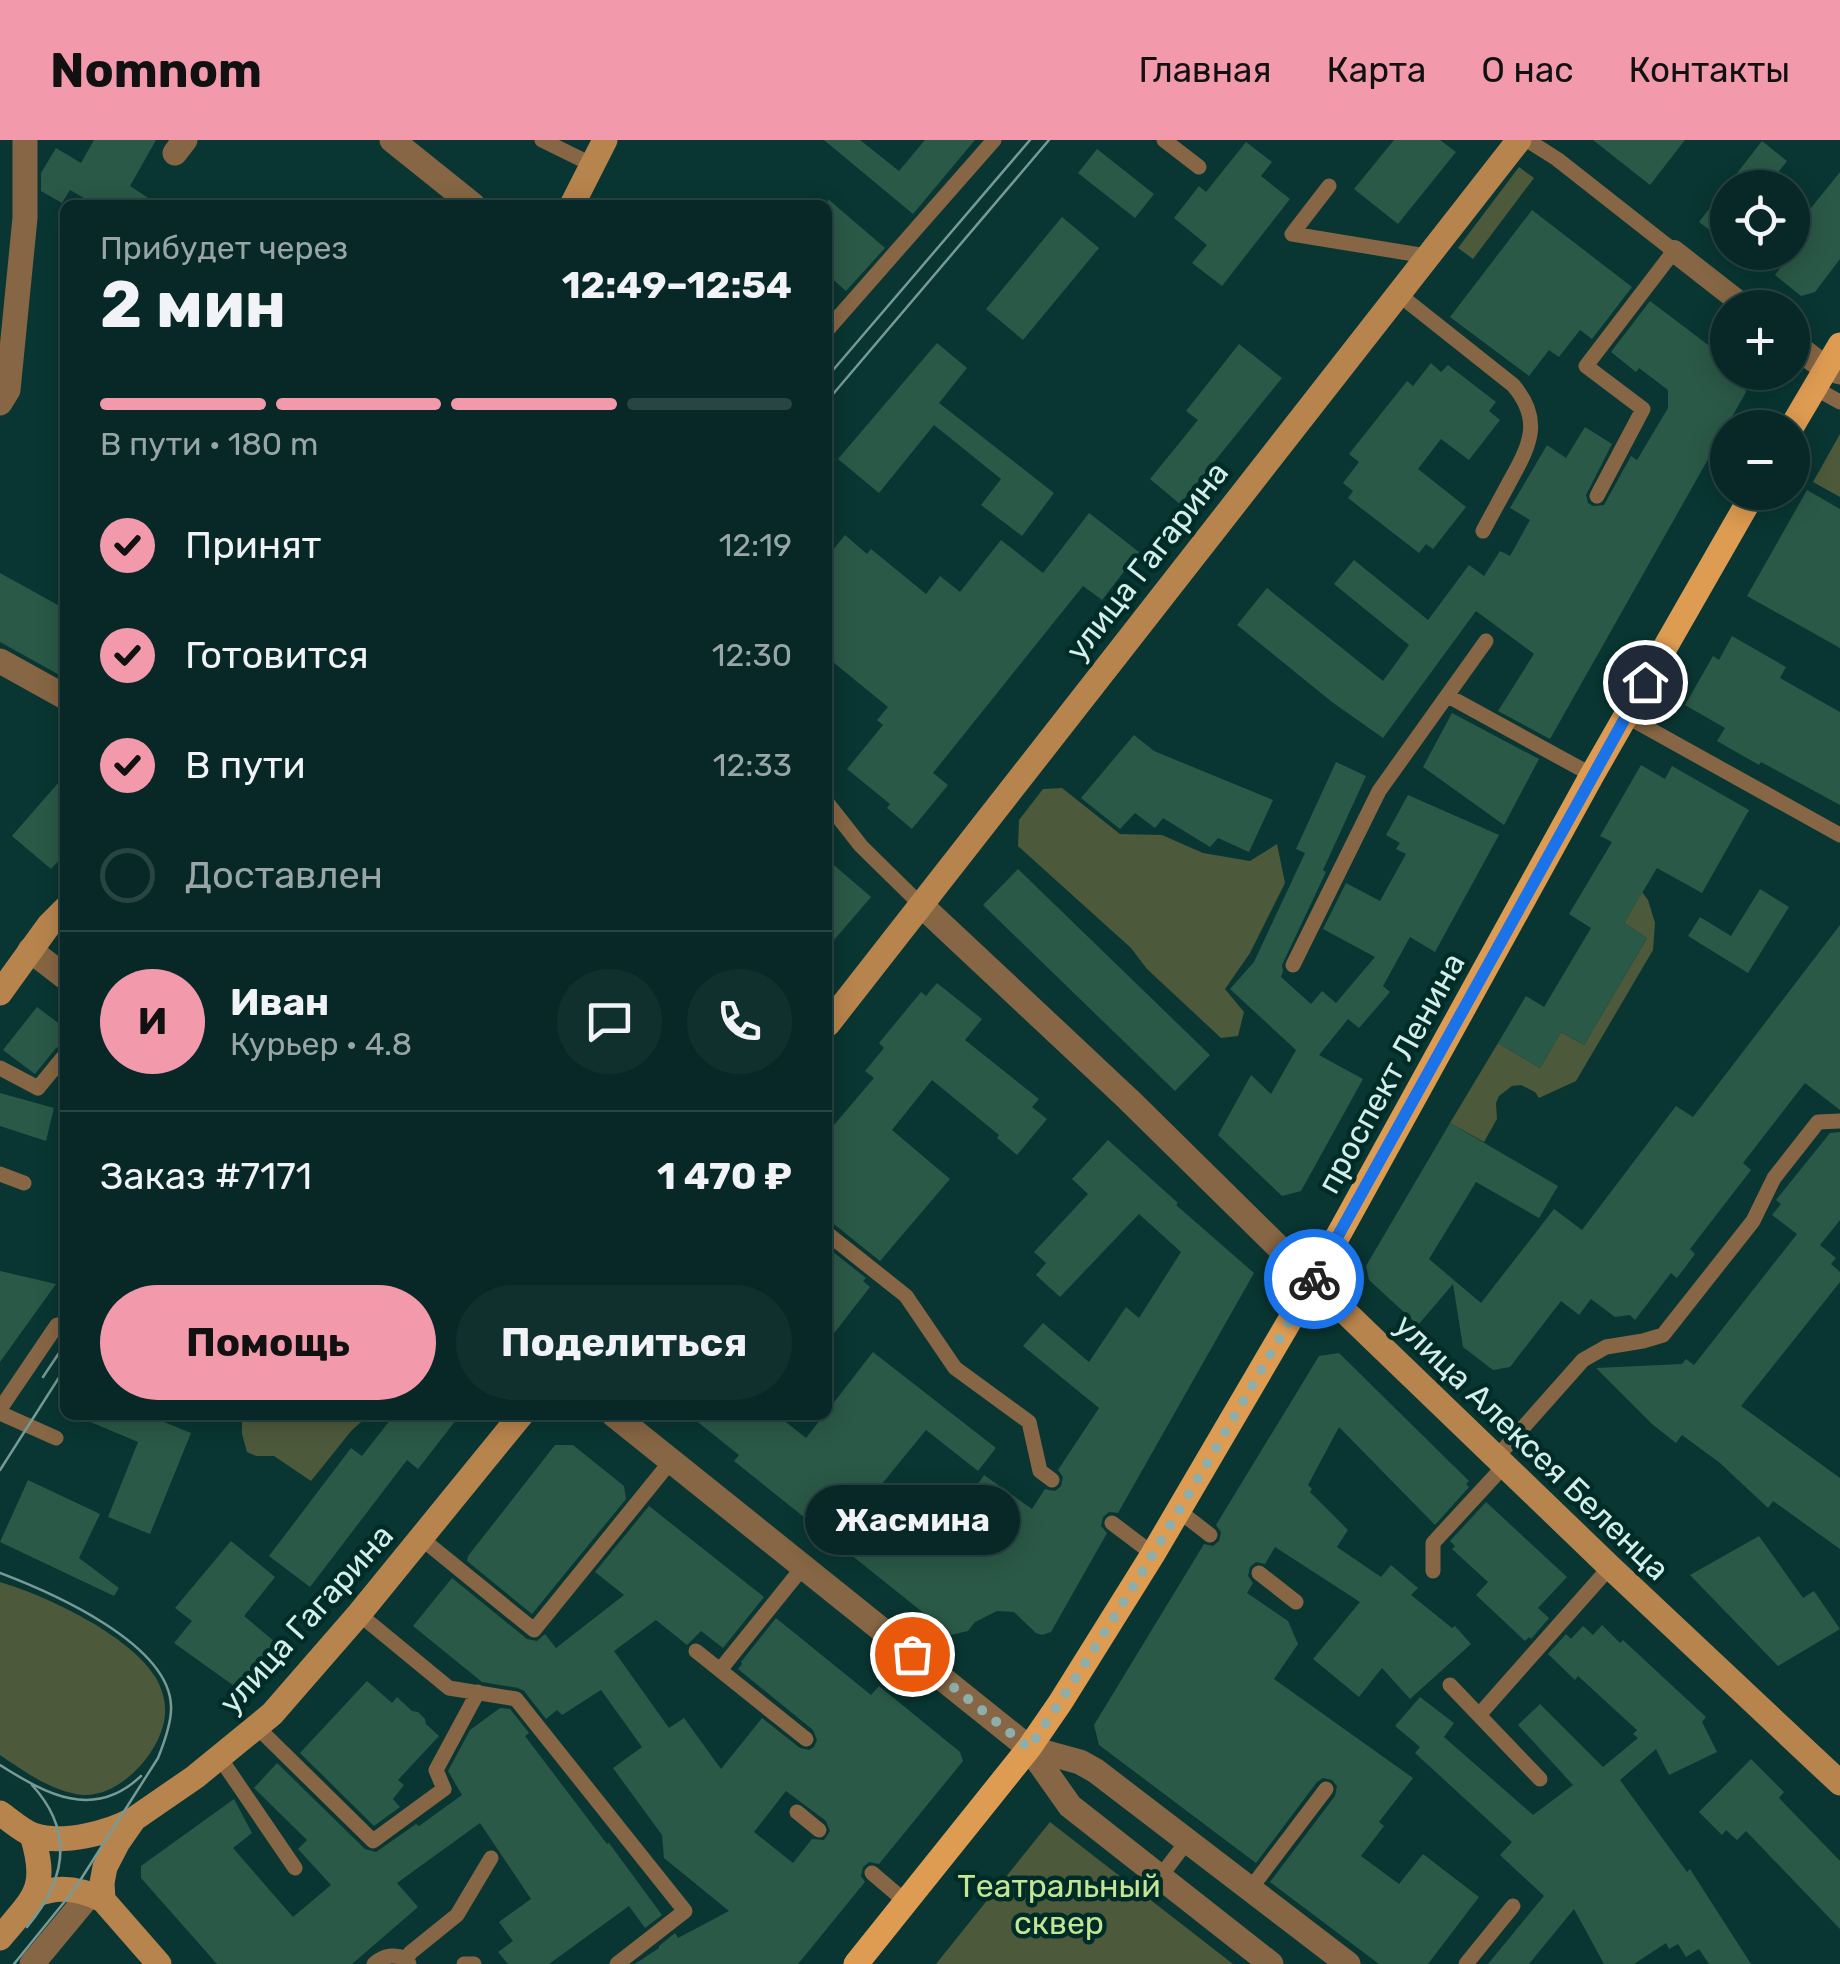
<!DOCTYPE html>
<html lang="ru">
<meta charset="utf-8">
<style>
:root{--surface:#072826;--page:#10302e;--text:#f1f3f6;--muted:#98a6a7;--line:#284443;--accent:#f29aac}
body{margin:0;font-family:Rubik,sans-serif;background:var(--page);color:var(--text);height:100vh;display:flex;flex-direction:column;font-size:38px;white-space:nowrap}
*{box-sizing:border-box;margin:0}
p{font-size:32px;color:var(--muted)}
.icon{flex:none;width:55px;height:55px;fill:none;stroke:currentColor;stroke-width:2;stroke-linecap:round;stroke-linejoin:round}
.map{position:relative;flex:1;overflow:hidden}
.details{position:absolute;left:60px;top:60px;width:772px;height:1220px;display:flex;flex-direction:column;background:var(--surface);border-radius:15px;box-shadow:0 5px 25px #0003,0 0 0 2px var(--line)}
.details>*{flex:none}
.buttons{position:absolute;left:1710px;top:30px;display:grid;gap:20px}
.buttons a{display:grid;place-items:center;width:100px;height:100px;border-radius:50%;background:var(--surface);box-shadow:0 5px 25px #0003,0 0 0 2px var(--line);font-size:50px}
.pin{position:absolute;display:grid;place-items:center;width:85px;height:85px;color:#fff;margin:-42px;border:5px solid #fff;border-radius:50%;box-shadow:0 2px 10px #0007}
.courier{position:absolute;display:grid;place-items:center;width:100px;height:100px;margin:-50px;border:8px solid #1a73e8;border-radius:50%;background:#fff;color:#222;box-shadow:0 2px 12px #0007}
.bubble{position:absolute;height:70px;border-radius:35px;background:var(--surface);box-shadow:0 5px 25px #0003,0 0 0 2px var(--line);font-size:32px;font-weight:700;line-height:70px;text-align:center}
.overview em{font-style:normal;font-weight:700}
.overview div{display:flex;flex-direction:column-reverse}
.overview{display:flex;align-items:center;justify-content:space-between;height:170px;padding:0 40px}
h1{font-size:65px;font-weight:700;line-height:75px}
.bar{display:grid;grid-template-columns:repeat(4,1fr);gap:15px 10px;align-content:center;height:120px;padding:0 40px}
.bar i{height:12px;border-radius:8px;background:var(--line)}
.bar .current{background:var(--accent)}
.bar p{grid-column:span 4}
.line{display:flex;align-items:center;gap:25px;padding:0 40px;border-top:2px solid var(--line)}
.line div{flex:1}
.round{display:grid;place-items:center;flex:none;width:105px;height:105px;border-radius:52px;background:var(--page)}
ol{padding:0 40px;list-style:none}
li{display:flex;align-items:center;gap:30px;height:110px}
li p{margin-inline-start:auto}
li .icon{padding:10px;border-radius:50%;background:var(--accent);color:#111;stroke-width:4}
li:last-child{color:var(--muted)}
li i{width:55px;height:55px;border:5px solid var(--line);border-radius:50%}
.action{display:flex;gap:20px;margin-top:auto;padding:20px 40px}
.action a{flex:1;height:115px;border-radius:60px;background:var(--accent);color:#111;font-size:40px;font-weight:700;line-height:115px;text-align:center}
.action a+a{background:var(--page);color:var(--text)}
header{display:flex;align-items:center;gap:60px;box-sizing:border-box;height:140px;padding:0 50px;background:var(--accent);color:#111}
header strong{font-size:48px}
nav{display:flex;gap:55px;margin-inline-start:auto;font-size:35px}
.map>svg:first-child{display:block}
.green{fill:#4d593b}
.building{fill:#2b5947;fill-rule:evenodd}
.lines{fill:none;stroke-linecap:round;stroke-linejoin:round}
.service{stroke:#866644;stroke-width:15}
.pedestrian{stroke:#866644;stroke-width:22}
.minor{stroke:#866644;stroke-width:25}
.tertiary{stroke:#866644;stroke-width:25}
.secondary{stroke:#b8844d;stroke-width:25}
.primary{stroke:#de9b52;stroke-width:25}
.tram{stroke:#779a96;stroke-width:2.5}
.done{stroke:#8daeaa;stroke-width:10;stroke-dasharray:0 18}
.route{stroke:#1a73e8;stroke-width:12}
.labels{text-anchor:middle;stroke-width:9;stroke-linejoin:round;paint-order:stroke}
.street-label{font-size:32px;fill:#d4efeb;stroke:#002c28}
.park-label{font-size:32px;fill:#c4e594;stroke:#002c28}
</style>
<header>
<strong>Nomnom</strong>
<nav><a>Главная</a><a>Карта</a><a>О нас</a><a>Контакты</a></nav>
</header>
<div class="map">
<svg width="1840" height="1824" viewBox="0 0 1840 1824">
<rect width="100%" height="100%" fill="#093632"/>
<!-- green -->
<path class="green" d="M1519,27L1534,38L1473,119L1458,108Z
M1840,294V357L1813,342Z
M1062,648L1120,694L1162,695L1203,713L1250,721L1277,704L1285,743L1250,813L1225,849L1244,872L1238,896L1221,898L1147,829L1131,808L1018,706L1019,680L1043,649Z
M1642,752L1648,760L1655,783L1653,810L1576,941L1539,958L1535,952L1521,945L1512,946L1499,956L1496,963L1497,979L1484,1002L1450,983L1498,903L1540,928L1561,892L1584,905L1647,798L1624,783Z
M242,1275H369L352,1290L311,1341L274,1316H256L247,1312L242,1294Z
M0,1442C47,1456 130,1495 156,1538C162,1549 166,1561 165,1574C163,1610 121,1657 83,1655C53,1652 25,1632 0,1615Z
M1050,1682L1233,1824H936Z"/>
<!-- building -->
<path class="building" d="M94,0H156L130,46L159,65H96L70,50L62,63L41,51V33L56,8L81,23Z
M824,0H860L899,31L925,0H975L913,74Z
M1394,0H1440L1456,12L1398,84L1354,49Z
M1593,0H1685L1650,45Z
M1762,1L1787,21L1766,48H1728V104L1699,82Z
M1246,2L1272,22L1261,36L1290,59L1222,146L1192,123L1207,105L1174,78L1199,46L1206,52Z
M1097,9L1154,54L1135,78L1078,33Z
M1840,32V119L1815,152L1801,156L1775,135L1792,112V77L1803,63L1811,68Z
M828,59L885,108L846,151L828,135Z
M1532,70L1632,147L1592,199L1580,190L1559,217L1549,210L1529,236L1450,177Z
M1062,77L1099,108L1023,200L986,169Z
M1650,161L1728,220V232H1742L1746,252L1550,599L1498,571L1534,514L1476,471L1383,598L1332,562L1237,485L1267,448L1383,541L1409,505L1334,444L1354,420L1428,480L1469,425L1484,436L1500,411L1510,416L1530,380L1510,368L1547,305L1566,318L1585,287L1612,304L1586,355L1588,363L1593,366L1604,365L1631,316L1637,320L1668,268V250L1639,228L1636,232L1611,212Z
M937,203L967,228L939,263L1054,353L1022,396L981,365L1001,339L934,285L879,353L838,319Z
M1239,204L1282,238L1180,364L1150,339L1198,280L1186,271Z
M1431,223L1441,232L1448,225L1496,262L1489,271L1500,280L1469,320L1441,299L1418,329L1466,367L1433,409L1426,404L1419,413L1348,358L1353,351L1343,343L1359,322L1349,314L1407,241L1413,246Z
M1807,350L1840,369V508L1747,456Z
M1089,373L1139,412L1102,460L1083,446L933,633L948,645L912,689L887,668L890,664L847,629L883,585L877,580L888,567L828,518V416L845,395L867,414L871,409L926,454L940,436L960,452L1001,400L1043,433Z
M0,433L65,469V538L0,502Z
M1732,496L1786,527L1780,538L1840,572V665L1761,622L1759,625L1717,601L1725,588L1685,565L1713,516L1719,520Z
M1452,573L1539,619L1504,685L1423,627Z
M1134,595L1154,611L1273,660L1249,712L1218,698L1210,707L1163,678L1155,688L1135,673L1120,689L1081,658Z
M1336,622L1366,636L1323,730L1326,732L1282,825L1283,831L1281,837L1311,864L1322,851L1336,863L1375,817L1323,789L1346,743L1380,761L1406,714L1396,709L1400,703L1386,695L1408,655L1499,695L1435,812L1410,797L1383,846L1390,852L1359,888L1348,879L1319,915L1363,939L1301,1051L1282,1056L1218,995L1251,935L1271,954L1296,910L1230,849L1254,822L1305,713L1296,709Z
M1641,625L1665,639L1672,626L1749,670L1702,753L1657,728L1624,783L1647,798L1584,905L1561,892L1540,928L1498,903L1526,856L1544,867L1591,788L1569,774L1612,702L1600,696Z
M65,635V714L51,729L12,696Z
M828,720L871,757L828,807Z
M1018,729L1210,915L1175,951L983,765Z
M1760,749L1789,767L1748,833L1688,796L1700,777L1731,796Z
M1840,785V970L1805,943L1743,1023L1751,1030L1690,1109L1695,1114L1677,1138L1671,1133L1635,1180L1630,1175L1615,1177L1591,1159L1579,1175L1561,1161L1510,1227L1493,1230L1463,1207L1453,1144L1418,1185L1369,1140L1366,1126L1450,983L1558,1046L1539,1078L1476,1042L1429,1119L1481,1163L1554,1069L1582,1090L1676,966L1693,977Z
M937,843L982,879L965,900L1039,959L1032,967L1047,979L1017,1015L997,998L999,995L932,940L892,990L950,1039L880,1121L835,1085L828,1083V992L874,938L865,931L884,908L879,903L921,852L926,856Z
M37,867L65,888V904L56,908L35,934L3,910Z
M0,953L54,968L46,1001L0,986Z
M1840,992V1080L1820,1105L1836,1118L1831,1124L1840,1132V1142L1741,1266L1840,1338V1409L1773,1361L1768,1368L1720,1323L1682,1295L1676,1303L1652,1284L1596,1228L1682,1224L1686,1219L1694,1225L1797,1094L1772,1075L1781,1064L1776,1060L1830,993Z
M1108,1000L1178,1063L1176,1065L1254,1133L1118,1373L1109,1372L1103,1377L1101,1386L1107,1393L1051,1492L1042,1495L1036,1493L1014,1472L997,1471L975,1482L968,1491L951,1495L734,1321L739,1315L689,1275H777L806,1298L824,1275H828V1270L873,1212L996,1308L978,1331L926,1290L872,1356L914,1390L920,1382L941,1399L984,1335L1032,1369L1045,1349L1055,1351L1061,1346L1063,1337L1058,1330L1099,1268L1023,1206L1043,1183L1089,1222L1126,1167L1139,1178L1181,1112L1139,1074L1060,1157L1036,1135L1046,1123L1034,1112L1088,1054L1072,1039Z
M828,1108L866,1138L863,1141L870,1147L828,1201Z
M0,1131L56,1144L0,1222Z
M1339,1213L1469,1341L1466,1344L1469,1347L1435,1385L1339,1287L1308,1345L1312,1349L1310,1352L1348,1390L1337,1407L1381,1437L1391,1425L1418,1448L1411,1455L1452,1488L1455,1486L1471,1504L1410,1559L1382,1528L1359,1557L1313,1519L1360,1462L1275,1407L1265,1424L1256,1422L1250,1427L1248,1436L1253,1443L1247,1453L1288,1481L1298,1504L1274,1539L1413,1638L1379,1682L1384,1686L1361,1716L1399,1744L1423,1714L1479,1757L1428,1824H1379L1270,1742L1335,1656L1337,1646L1332,1640L1323,1638L1317,1642L1256,1723L1099,1605L1094,1585L1204,1404L1213,1406L1219,1401L1221,1392L1216,1385L1319,1216Z
M74,1275H147L191,1293L150,1394L108,1377L138,1302Z
M394,1275H460L418,1329L407,1320L310,1447L269,1416L351,1308L362,1316Z
M555,1305H573L624,1346L626,1359L532,1474L467,1421L468,1416Z
M28,1340L100,1374L79,1418L119,1448L114,1456L0,1402Z
M1486,1362L1567,1437L1538,1468L1549,1478L1531,1499L1529,1497L1525,1501L1476,1455L1488,1442L1452,1409L1455,1406L1450,1401Z
M649,1366L764,1457L723,1508L701,1491L687,1505L656,1480L614,1511L669,1588L684,1578L721,1629L762,1578L800,1608L809,1610L814,1607L817,1600L813,1590L738,1529L742,1524L741,1522L776,1478L871,1555L879,1546L960,1612L963,1621L879,1724L869,1722L863,1727L861,1736L865,1742L798,1824H635L659,1808V1806L675,1793L678,1798L729,1771L664,1718L662,1695L613,1628L642,1607L601,1550L562,1575L557,1570L546,1579L524,1551L518,1548L482,1542L413,1486L452,1438L527,1499L537,1501L545,1494L556,1508L624,1455L595,1432ZM786,1651L826,1681L830,1691L824,1700L812,1699L793,1723L754,1692Z
M1759,1396L1803,1458L1814,1451L1840,1489L1778,1526L1690,1435Z
M231,1401L275,1437L244,1476L275,1502L237,1548L174,1503L192,1481L175,1468Z
M1602,1485L1620,1503L1623,1500L1706,1577L1702,1582L1717,1612L1669,1635L1656,1609L1620,1640L1687,1732L1690,1729L1751,1824H1709L1699,1809L1686,1817L1678,1804L1669,1809L1666,1803L1634,1824H1604L1574,1769L1529,1824H1488L1544,1756L1500,1715L1512,1702L1415,1613L1420,1607L1395,1586L1420,1557L1454,1583L1444,1597L1533,1675L1573,1645L1518,1585L1540,1564L1603,1627L1638,1598L1633,1594L1637,1590L1578,1536L1575,1540L1548,1514L1566,1494L1571,1499L1583,1486L1593,1495Z
M367,1541L392,1563L397,1557L412,1571L418,1572L425,1579L426,1584L439,1596L398,1640L404,1645L393,1659L400,1667L374,1686L300,1613Z
M500,1568L510,1569L529,1593L525,1596L607,1704L609,1703L662,1775L645,1788L629,1766L549,1824H508L498,1812L513,1801L499,1782L531,1759L480,1683L397,1743L418,1767L352,1824H217L141,1738V1726L234,1659L252,1693L233,1708L293,1777L331,1745L298,1709L307,1700L254,1648L277,1623L365,1709L376,1712L416,1684L419,1686L462,1655L448,1631L470,1590Z
M1751,1619L1784,1652L1779,1658L1840,1721V1789L1746,1691L1737,1700L1726,1690L1722,1695L1699,1672Z"/>
<g class="lines">
<!-- service -->
<path class="service" d="M542,0L593,25
M1164,0L1199,27
M1527,0L1557,19L1674,111L1586,226L1643,269L1597,356
M1329,46L1292,94L1426,116
M1397,153L1513,245C1543,280 1530,305 1510,341C1501,358 1492,374 1483,391
M828,189L994,0
M1813,247L1840,262
M1448,556L1592,635
M1626,576L1840,695
M828,664L861,706L921,765
M1293,825L1379,651L1486,501
M0,928L38,948L65,915
M0,1034L24,1043
M828,1094L906,1156L955,1228L1029,1282L1040,1331L1052,1340
M0,1269L57,1185
M0,1273L56,1298
M1496,1318L1583,1220L1606,1207L1643,1201L1663,1195L1753,1081L1774,1038L1818,982L1840,981
M1179,1371L1210,1395
M1112,1383L1153,1414
M422,1399L534,1490L671,1321
M1433,1431V1403L1504,1326
M1259,1433L1296,1462
M359,1474L449,1548L516,1559L685,1771L617,1824
M696,1511L806,1599
M720,1530L803,1427
M1450,1545L1540,1639
M1479,1575L1610,1427
M257,1587L373,1701L444,1649L436,1630L478,1552
M220,1618L295,1728
M797,1672L819,1690
M872,1733L906,1762
M1160,1737L1188,1700
M1251,1748L1326,1649
M374,1824C385,1815 393,1814 407,1819
M409,1824L407,1819L410,1813L457,1775L491,1718
M464,1824H474
M1466,1824L1513,1766"/>
<!-- pedestrian -->
<path class="pedestrian" d="M1674,111L1747,168"/>
<!-- minor -->
<path class="minor" d="M392,0L473,65
M175,13L185,0
M1792,203L1825,228L1840,232
M0,263L8,250L25,78V0
M0,521L65,557
M614,1275L1029,1608L1070,1666L1271,1824
M1029,1608L1080,1622L1096,1631L1348,1824
M32,1824L90,1754"/>
<!-- tertiary -->
<path class="tertiary" d="M921,765L1128,959L1313,1141
M30,810L65,837"/>
<!-- secondary -->
<path class="secondary" d="M572,65L605,0
M0,853L49,785L65,769
M828,884L1519,0
M1313,1141L1610,1427L1840,1643
M0,1673C10,1680 22,1691 33,1695C62,1705 109,1693 134,1679
M36,1755C58,1745 81,1749 103,1760L159,1824
M103,1760L102,1743L105,1727L118,1702L134,1679L195,1637L272,1574L359,1474L521,1275
M0,1798C34,1757 49,1750 32,1695"/>
<!-- primary -->
<path class="primary" d="M1791,288L1840,205
M856,1824L1029,1608L1060,1563L1153,1414L1313,1141L1592,635L1754,352"/>
<!-- tram -->
<path class="tram" d="M828,236L1030,0
M828,260L1049,0
M43,1237L65,1204
M0,1330L65,1228
M0,1433C50,1452 169,1503 171,1566C172,1582 164,1603 158,1618L74,1750L14,1824
M0,1625C46,1654 94,1681 141,1636
M27,1787C66,1740 75,1692 32,1645"/>
</g>
<g class="lines">
<!-- done -->
<path class="done" d="M912,1514L1029,1608C1132,1457 1222,1297 1314,1139"/>
<!-- route -->
<path class="route" d="M1314,1139L1645,542"/>
</g>
<g class="labels">
<!-- street labels -->
<g class="street-label">
<text transform="translate(1147 421) rotate(-52)" y="11">улица Гагарина</text>
<text transform="translate(1391 933) rotate(-61)" y="11">проспект Ленина</text>
<text transform="translate(1532 1307) rotate(44)" y="11">улица Алексея Беленца</text>
<text transform="translate(306 1479) rotate(-48)" y="11">улица Гагарина</text>
</g>
<!-- park labels -->
<g class="park-label">
<text x="1059" y="1757">Театральный<tspan x="1059" dy="37">сквер</tspan></text>
</g>
</g>
</svg>
<div class="buttons">
<a><svg class="icon" aria-label="locate" viewBox="0 0 24 24"><circle cx="12" cy="12" r="6"/><path d="M12 2v4M12 18v4M2 12h4M18 12h4"/></svg></a>
<a>+</a>
<a>−</a>
</div>
<div class="pin" style="left:912px;top:1514px;background:#ea580c"><svg class="icon" aria-label="bag" viewBox="0 0 24 24"><path d="M5 8h14l-1 12H6zM9 8a3 3 0 0 1 6 0"/></svg></div>
<div class="pin" style="left:1645px;top:542px;background:#1f2937"><svg class="icon" aria-label="home" viewBox="0 0 24 24"><path d="M3 11l9-7 9 7M6 9v11h12V9"/></svg></div>
<div class="courier" style="left:1314px;top:1139px"><svg class="icon" aria-label="bike" viewBox="0 0 24 24"><circle cx="6" cy="16" r="4"/><circle cx="18" cy="16" r="4"/><path d="M6 16l4-8h5l3 8M10 8l3 8H6M13 5h3"/></svg></div>
<div class="bubble" style="left:805px;top:1345px;width:215px">Жасмина</div>
<section class="details">
<div class="overview"><div><h1>2 мин</h1><p>Прибудет через</p></div><em>12:49–12:54</em></div>
<div class="bar"><i class="current"></i><i class="current"></i><i class="current"></i><i></i><p>В пути · 180 m</p></div>
<ol>
<li><svg class="icon" aria-label="check" viewBox="0 0 24 24"><path d="M5 12l5 5 9-10"/></svg>Принят<p>12:19</p></li>
<li><svg class="icon" aria-label="check" viewBox="0 0 24 24"><path d="M5 12l5 5 9-10"/></svg>Готовится<p>12:30</p></li>
<li><svg class="icon" aria-label="check" viewBox="0 0 24 24"><path d="M5 12l5 5 9-10"/></svg>В пути<p>12:33</p></li>
<li><i></i>Доставлен</li>
</ol>
<div class="line" style="height:180px"><b class="round" style="background:var(--accent);color:#111">И</b><div><b>Иван</b><p>Курьер · 4.8</p></div><a class="round"><svg class="icon" aria-label="chat" viewBox="0 0 24 24"><path d="M4 5h16v11H9l-5 4z"/></svg></a><a class="round"><svg class="icon" aria-label="phone" viewBox="0 0 24 24"><path d="M5 4h4l2 5-3 2q2 4 5 5l2-3 5 2v4C11 20 4 13 5 4z"/></svg></a></div>
<div class="line" style="height:130px"><div>Заказ #7171</div><b>1 470 ₽</b></div>
<div class="action"><a>Помощь</a><a>Поделиться</a></div>
</section>
</div>
